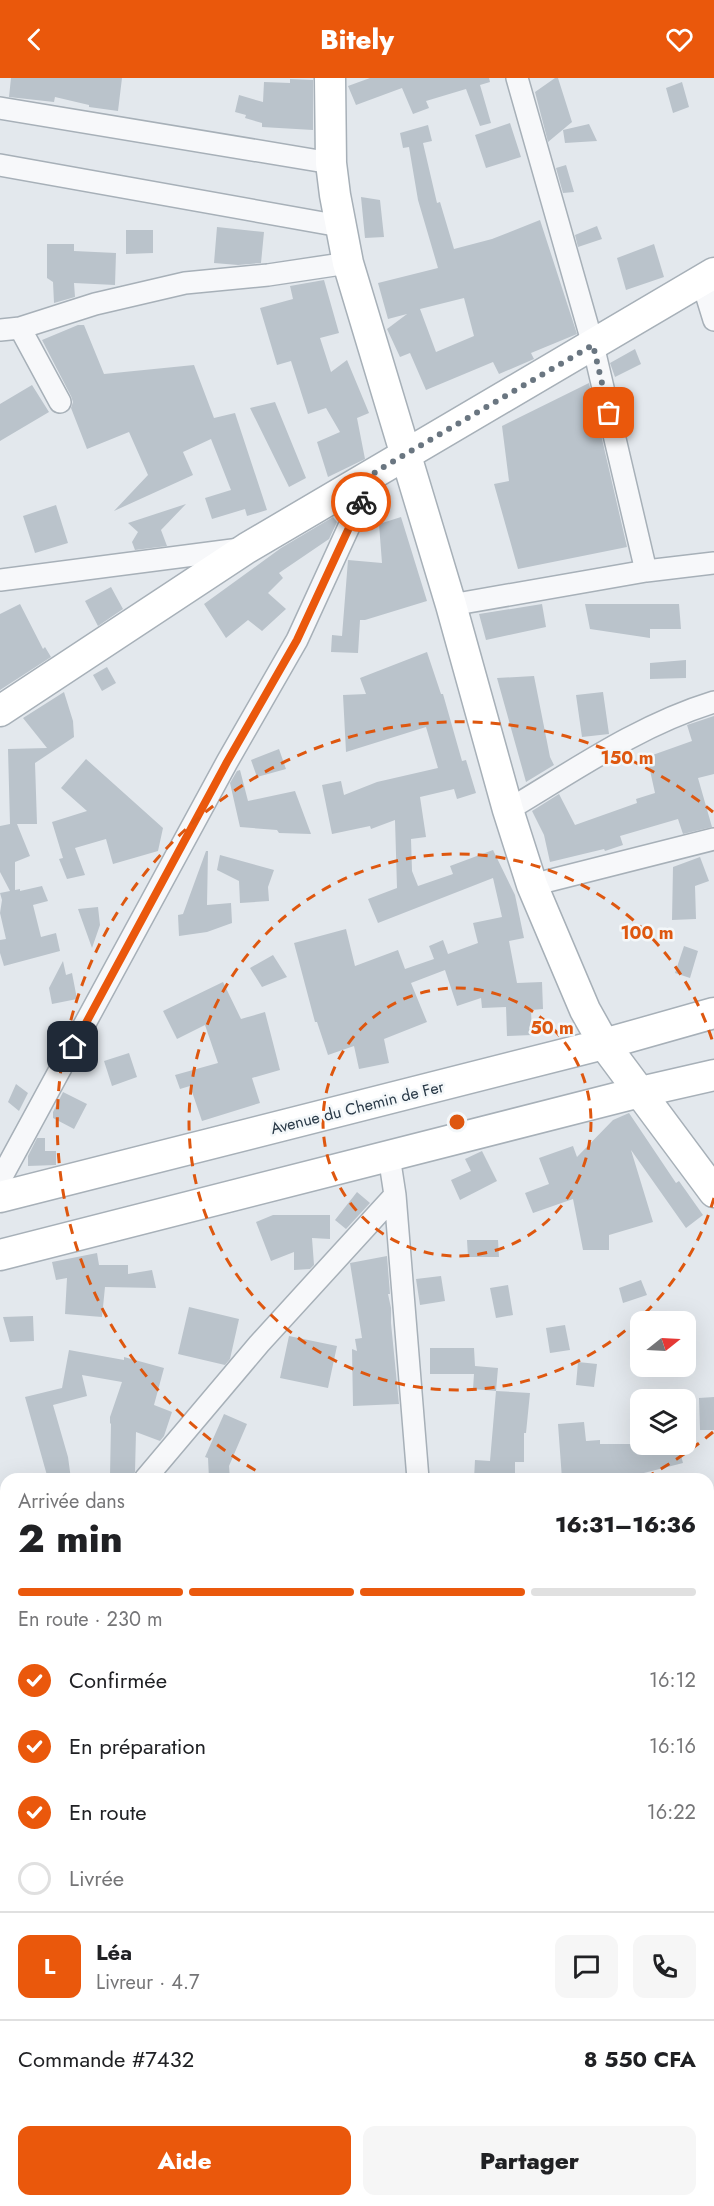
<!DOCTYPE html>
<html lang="fr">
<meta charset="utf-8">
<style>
:root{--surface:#fff;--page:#f6f6f6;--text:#202124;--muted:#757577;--line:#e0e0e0;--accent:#ea580c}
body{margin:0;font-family:Jost,sans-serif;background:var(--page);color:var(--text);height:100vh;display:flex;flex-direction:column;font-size:22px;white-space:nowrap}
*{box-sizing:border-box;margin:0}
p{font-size:20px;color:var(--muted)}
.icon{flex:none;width:33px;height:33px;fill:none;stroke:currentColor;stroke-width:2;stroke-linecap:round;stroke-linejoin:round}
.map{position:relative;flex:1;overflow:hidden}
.sheet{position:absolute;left:0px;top:1395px;width:714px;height:734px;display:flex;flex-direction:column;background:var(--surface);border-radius:18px 18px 0 0;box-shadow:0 6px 24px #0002}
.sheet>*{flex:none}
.needle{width:39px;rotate:72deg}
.buttons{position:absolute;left:630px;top:1233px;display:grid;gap:12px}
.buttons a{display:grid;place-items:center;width:66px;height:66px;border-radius:12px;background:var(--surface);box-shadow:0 6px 24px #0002;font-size:30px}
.pin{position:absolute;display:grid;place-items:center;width:51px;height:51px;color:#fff;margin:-26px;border-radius:12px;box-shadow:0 3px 9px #0006}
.courier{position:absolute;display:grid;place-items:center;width:60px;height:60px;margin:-30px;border:4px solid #ea580c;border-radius:50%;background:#fff;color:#222;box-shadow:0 2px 8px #0007}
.summary em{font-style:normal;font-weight:800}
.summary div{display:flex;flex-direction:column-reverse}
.summary{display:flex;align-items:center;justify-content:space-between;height:102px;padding:0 18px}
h1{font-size:39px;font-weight:800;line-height:45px}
.bar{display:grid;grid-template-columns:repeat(4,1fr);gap:9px 6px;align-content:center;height:72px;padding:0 18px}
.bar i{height:8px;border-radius:4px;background:var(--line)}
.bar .on{background:var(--accent)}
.bar p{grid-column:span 4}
.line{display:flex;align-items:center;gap:15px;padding:0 18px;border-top:2px solid var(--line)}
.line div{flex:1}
.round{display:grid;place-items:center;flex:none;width:63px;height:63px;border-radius:12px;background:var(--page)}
ol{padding:0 18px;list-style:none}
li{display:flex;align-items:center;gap:18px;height:66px}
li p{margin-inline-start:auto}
li .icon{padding:6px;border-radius:50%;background:var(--accent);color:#fff;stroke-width:4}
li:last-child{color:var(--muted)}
li i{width:33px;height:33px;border:3px solid var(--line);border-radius:50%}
.primary-button{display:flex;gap:12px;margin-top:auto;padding:12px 18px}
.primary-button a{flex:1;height:69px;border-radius:12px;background:var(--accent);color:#fff;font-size:24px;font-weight:800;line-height:69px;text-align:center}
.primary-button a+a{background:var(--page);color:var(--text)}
header{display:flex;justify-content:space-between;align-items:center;height:78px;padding:0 18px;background:var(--accent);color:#fff;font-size:27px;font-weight:800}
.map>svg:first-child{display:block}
.building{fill:#bac3cb;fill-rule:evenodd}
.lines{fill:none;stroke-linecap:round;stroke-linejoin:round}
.street-casing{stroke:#a7b0b8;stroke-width:24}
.secondary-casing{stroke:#a7b0b8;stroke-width:33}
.street{stroke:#f7f8fa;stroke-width:21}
.secondary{stroke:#fff;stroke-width:30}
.done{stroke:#6a7681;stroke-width:6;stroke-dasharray:0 10.8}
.route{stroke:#ea580c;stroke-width:8}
.ring{fill:none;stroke:#de570f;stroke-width:3;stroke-dasharray:10 8}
.labels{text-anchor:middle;stroke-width:5;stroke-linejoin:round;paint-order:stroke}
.street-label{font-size:16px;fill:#293947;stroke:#f3f7f9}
.centre{fill:#de570f;stroke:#f3f7f9;stroke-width:3}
.ring-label{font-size:18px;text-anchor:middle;font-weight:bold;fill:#de570f;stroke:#f3f7f9;stroke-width:5;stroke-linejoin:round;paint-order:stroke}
</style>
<header><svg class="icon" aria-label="back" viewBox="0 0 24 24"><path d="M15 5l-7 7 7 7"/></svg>Bitely<svg class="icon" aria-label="heart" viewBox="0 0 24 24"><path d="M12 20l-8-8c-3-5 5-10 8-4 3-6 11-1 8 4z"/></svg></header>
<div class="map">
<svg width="714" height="2128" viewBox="0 0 714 2128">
<rect width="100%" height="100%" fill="#e3e8ed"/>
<!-- building -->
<path class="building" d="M11,0H122L118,33L89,29V27L55,19L54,24L9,19Z
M370,0H489L490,4L480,7L491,45L480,48L466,11L426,23L429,30L413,36L402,10L356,27L348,8Z
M555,0H558L572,44L548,64L535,14Z
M290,1L313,2V52L262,49V45L245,40L246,37L235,34L239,17L263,24L264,4L290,5Z
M682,4L689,29L673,35L666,10Z
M510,45L521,79L486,90L475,57Z
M589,46L597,63L565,65L563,52Z
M428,47L432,63L423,65L437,125L440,124L454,171L492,161L540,142L577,256L531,275L534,281L499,296L493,284L426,312L410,275L400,279L387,251L407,236L388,241L378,205L438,190L418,122L409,69L403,70L400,55ZM464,220L474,258L436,274L420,231Z
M566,87L574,114L563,115L556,90Z
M361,119L380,122L384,159L365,160Z
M597,148L602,161L578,169L575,157Z
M217,149L264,154L261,185L238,187L214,185Z
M126,152H153V175L126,176Z
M47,166H74V173L116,175L115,207L74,205L75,219L54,225L53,204L47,200Z
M654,166L664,199L626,212L617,180Z
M324,202L339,255L320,260L331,294L347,282L369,335L357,340L365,381L328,399L317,364L340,354L326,330L308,336L291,283L277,287L260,230L293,221L290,208Z
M78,247H84L104,296L194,287L214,340L235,335L267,432L247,438L245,431L212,441L205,420L231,412L211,361L183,374L193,397L114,433L148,397L129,354L87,371L71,330L73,324L71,318L42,262Z
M635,271L641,286L615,299L610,285Z
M589,305L627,469L518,491L494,406L509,403L502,348Z
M32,307L49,334L0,363V326Z
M275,324L306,400L289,409L250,330Z
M186,426L161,452L167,468L135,472L132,464L138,454L128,445Z
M56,427L68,465L35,475L23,438Z
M333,439L337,444L329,461L279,495L283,500L268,515L286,531L262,553L248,542L226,560L204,526L281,470Z
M401,439L427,523L365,542H360L358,575L331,574L332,557L342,558L348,482L382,485L379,446Z
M111,509L123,531L98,548L85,523Z
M20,526L43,571L45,569L51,579L0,612V536Z
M542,526L546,549L486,562L479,536Z
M585,526H679L681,551H650V560L590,551Z
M427,574L441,616H443L462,683L466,682L476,715L457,721L454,711L420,719L426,759L411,761L412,793L418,808L453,796L450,788L493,772L515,817L524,860L509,863L517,905L542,904L543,931L531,932L532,957L507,958L506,929L482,930L481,920L457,928L445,892L411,905L427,944L384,961L389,985L359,991L354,968L328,977L317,944H315L294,865L346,851L355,888L398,872L405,891L434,881L429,868L443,862L448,876L478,865L473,845L502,839L493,800L378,845L368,821L397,810L395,742L371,751L370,748L332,756L322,707L341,703L344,717L377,704L438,690L426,649L346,674L343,617L366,616L360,600Z
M686,582V600L650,601V585Z
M107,589L116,605L102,613L93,597Z
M534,598L550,679L554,687L526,704L497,600Z
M64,614L73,643L74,659L35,685L37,746H17L30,778L15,784V812L20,811V813L42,808L48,823L33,827L41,859L56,855L60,873L4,888L0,875V862L6,861L0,835L2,822L0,815L10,813L0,794V748L10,746L8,671L47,670L23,640Z
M603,614L609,656L582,659L576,617Z
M714,638V696L698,700L712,749L683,756L678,741L620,758L623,767L605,773L604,771L550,784L544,757L532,733L559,716L575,747L637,725L636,721L655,715L647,679L692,663L687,647Z
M279,671L286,691L257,699L251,682Z
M86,681L163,750L158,773L113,786L106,761L75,770L85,797L67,801L59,781L63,780L52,744L87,733L61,710Z
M240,692L248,723L295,713L311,756L279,755L277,752L240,749L230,705L237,693Z
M206,773H208L207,827L231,825L232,845L207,854L179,858L178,837L183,836Z
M220,777L274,792L268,809L269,823L240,825L239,803L217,792Z
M700,779L709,803L695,808L696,841L672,842L673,789Z
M98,829L100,847L92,870L78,831Z
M684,868L698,873L690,900L675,895Z
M273,877L287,899L262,909L250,890Z
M63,883L66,897L72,895L77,921L52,926L49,910Z
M223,904L241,941L265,934L280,992L252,1000L260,1025L202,1043L190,1008L180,1011L175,997L218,985L205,947L177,961L163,933Z
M129,975L137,999L112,1008L104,983Z
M16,1006L28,1015L19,1033L8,1024Z
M63,1014L87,1026L74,1051L53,1040V1034Z
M629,1035L676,1105L679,1103L703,1137L686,1150L631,1072L653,1144L609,1157V1172H583L573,1121L533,1135L525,1115L549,1106L539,1080L573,1068L577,1079L613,1042Z
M37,1060H45V1073H56V1087L28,1088V1078Z
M482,1073L497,1103L460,1122L451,1102L471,1093L465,1081Z
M357,1114L370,1125L346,1151L335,1142Z
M273,1137H330V1161L312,1160L314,1187L310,1191L294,1192V1174L271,1183L256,1144Z
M467,1162H498L499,1179H468Z
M97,1175L99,1187H128V1196L152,1192L156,1210L105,1209L102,1239L65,1236L67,1200L56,1202L52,1184Z
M387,1178L390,1216H388L391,1230V1245L399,1326L353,1328L352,1271L357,1273L355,1261L362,1260L350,1185Z
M441,1198L445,1223L420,1227L416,1201Z
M641,1202L647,1217L623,1225L619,1210Z
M508,1207L513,1237L496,1240L490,1210Z
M189,1229L239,1241L230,1281L225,1287L178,1276Z
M33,1238L34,1263L10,1264L3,1239Z
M565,1247L570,1272L550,1275L546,1250Z
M289,1258L337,1268L328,1310L280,1300Z
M430,1270H474L475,1288L498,1290L496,1313L473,1311L474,1296H430Z
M69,1272L124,1282V1279L164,1290L154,1327L172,1334L164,1358L160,1363L136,1354L135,1394L133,1398H110L111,1346L110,1345V1339L122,1304L82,1297L87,1318L53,1327L68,1379L71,1401H48L25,1319L62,1310Z
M578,1284L597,1286L594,1309L576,1307Z
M496,1313L530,1315L526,1355H524V1384H515V1401H474L475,1382L490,1383Z
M714,1319V1352H700L699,1320Z
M224,1336L247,1346L229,1388L230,1401H209L208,1380L205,1379Z
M584,1344L586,1363L600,1362V1366H638V1372L659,1366H678L683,1385L640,1396L641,1401H562L558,1346Z"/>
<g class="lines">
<defs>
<path id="street" d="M517,0L593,267L646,493
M0,30L331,85
M0,87L340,148
M702,203L714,242
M20,250L60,324
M0,252L20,250L95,226L185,205L268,197L348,185
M0,502L240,471
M451,527L646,493L714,485
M508,732C575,692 639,647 714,624
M532,807L714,761
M0,1102L227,684L297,562L374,394
M395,1117L418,1401
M145,1401L259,1266L395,1117L389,1078
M0,1553L6,1547
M708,1615L714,1617
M0,1892L6,1894
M186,2122L188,2128
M5,2128L6,2120
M533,2128L534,2122"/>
<path id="secondary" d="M330,0L331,85L335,117L348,185L451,527L508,732L532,807L585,932L604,966L714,1114
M0,633L247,470L714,195
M0,1119L604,966L714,935
M0,1177L640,1014L714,997"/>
</defs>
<!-- street casing -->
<use href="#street" class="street-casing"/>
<!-- secondary casing -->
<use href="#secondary" class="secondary-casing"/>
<!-- street -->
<use href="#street" class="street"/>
<!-- secondary -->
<use href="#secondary" class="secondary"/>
</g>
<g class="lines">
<!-- done -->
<path class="done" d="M361,424L375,394L593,267L609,335"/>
<!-- route -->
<path class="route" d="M73,969L227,684L297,562L361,424"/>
</g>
<!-- distance rings -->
<g class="ring">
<circle cx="457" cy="1044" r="134"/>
<path d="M714 1120A268 268 0 1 1 714 968"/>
<path d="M713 1354A402 402 0 0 1 643 1401M271 1401A402 402 0 1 1 713 734"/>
</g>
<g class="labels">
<!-- street labels -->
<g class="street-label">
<text transform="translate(357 1029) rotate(-14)" y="6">Avenue du Chemin de Fer</text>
</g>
</g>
<circle cx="457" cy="1044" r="9" class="centre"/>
<g class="ring-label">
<text x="627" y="686">150 m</text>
<text x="647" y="861">100 m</text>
<text x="552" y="956">50 m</text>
</g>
</svg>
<div class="buttons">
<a><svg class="needle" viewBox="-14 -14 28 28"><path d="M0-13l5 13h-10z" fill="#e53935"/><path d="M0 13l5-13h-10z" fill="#757577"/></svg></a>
<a><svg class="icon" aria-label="layers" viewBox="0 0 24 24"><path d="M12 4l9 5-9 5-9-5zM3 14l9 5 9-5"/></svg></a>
</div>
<div class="pin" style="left:609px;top:335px;background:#ea580c"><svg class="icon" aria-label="bag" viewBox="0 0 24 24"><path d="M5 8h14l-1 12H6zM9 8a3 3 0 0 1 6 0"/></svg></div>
<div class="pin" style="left:73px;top:969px;background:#1f2937"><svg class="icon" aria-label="home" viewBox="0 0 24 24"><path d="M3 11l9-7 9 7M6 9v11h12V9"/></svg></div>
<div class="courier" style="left:361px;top:424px"><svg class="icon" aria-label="bike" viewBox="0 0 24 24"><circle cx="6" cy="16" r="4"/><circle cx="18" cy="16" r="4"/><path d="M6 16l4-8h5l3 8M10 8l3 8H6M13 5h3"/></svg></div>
<section class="sheet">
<div class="summary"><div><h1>2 min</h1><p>Arrivée dans</p></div><em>16:31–16:36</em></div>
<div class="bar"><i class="on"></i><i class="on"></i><i class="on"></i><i></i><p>En route · 230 m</p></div>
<ol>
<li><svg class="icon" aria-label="check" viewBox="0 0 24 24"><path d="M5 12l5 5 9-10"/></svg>Confirmée<p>16:12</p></li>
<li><svg class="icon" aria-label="check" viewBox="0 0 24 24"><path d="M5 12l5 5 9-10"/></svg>En préparation<p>16:16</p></li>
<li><svg class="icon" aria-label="check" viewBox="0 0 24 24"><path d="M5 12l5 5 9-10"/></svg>En route<p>16:22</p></li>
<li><i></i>Livrée</li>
</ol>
<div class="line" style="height:108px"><b class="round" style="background:var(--accent);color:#fff">L</b><div><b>Léa</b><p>Livreur · 4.7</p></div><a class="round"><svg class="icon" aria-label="chat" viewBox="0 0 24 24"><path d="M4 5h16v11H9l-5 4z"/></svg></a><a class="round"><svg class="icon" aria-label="phone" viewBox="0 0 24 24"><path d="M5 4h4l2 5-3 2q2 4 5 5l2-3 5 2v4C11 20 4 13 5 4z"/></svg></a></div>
<div class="line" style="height:78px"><div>Commande #7432</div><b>8 550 CFA</b></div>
<div class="primary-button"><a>Aide</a><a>Partager</a></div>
</section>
</div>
